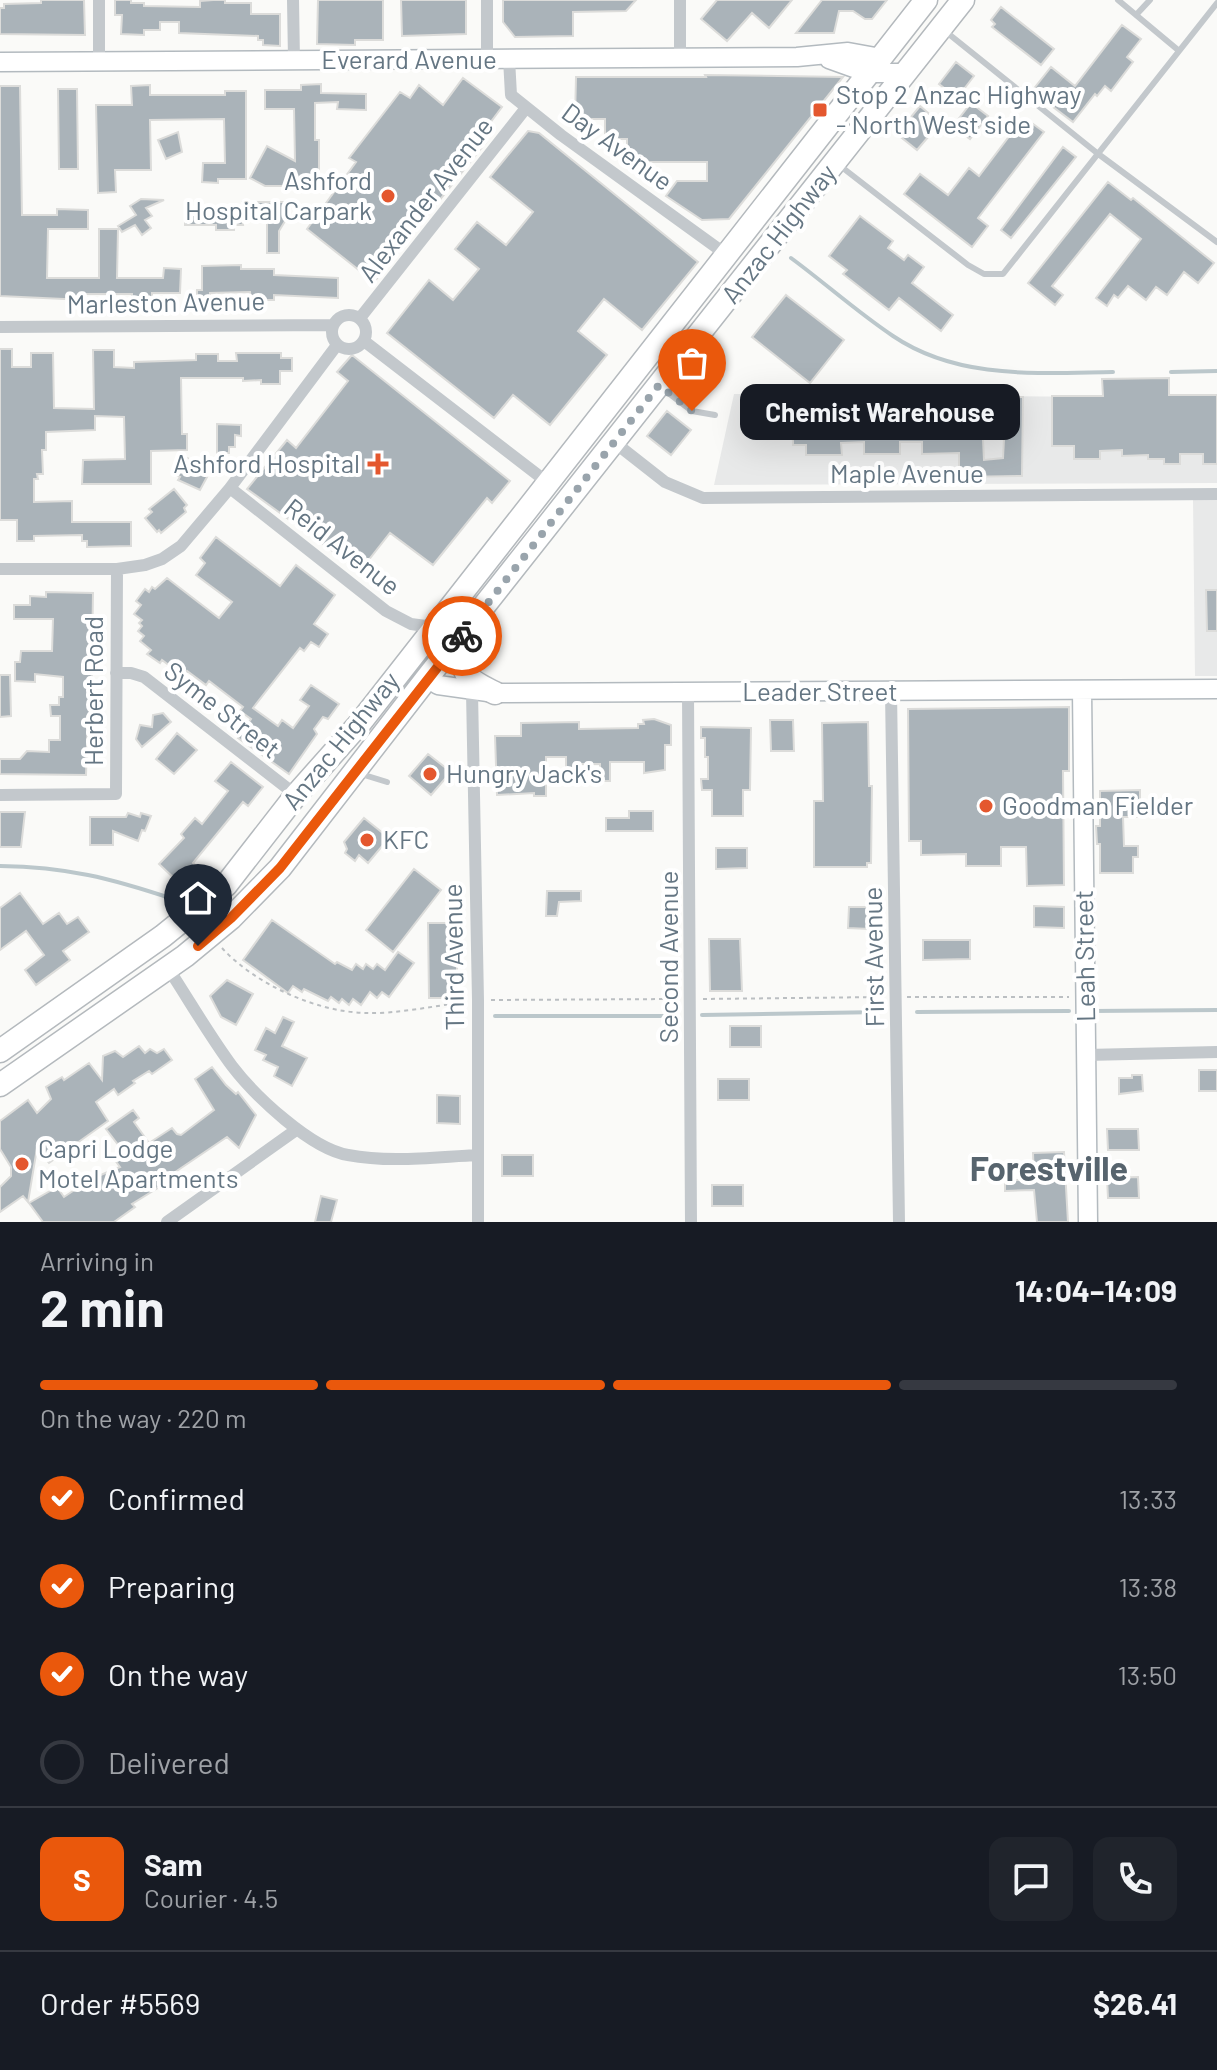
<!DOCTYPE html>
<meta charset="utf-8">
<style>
:root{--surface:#171b24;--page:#20242c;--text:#f1f3f6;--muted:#9ea1a6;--line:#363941;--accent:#ea580c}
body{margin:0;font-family:Barlow,sans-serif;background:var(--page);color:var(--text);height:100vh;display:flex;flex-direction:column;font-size:30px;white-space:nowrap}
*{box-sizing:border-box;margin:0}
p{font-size:26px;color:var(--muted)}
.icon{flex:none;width:44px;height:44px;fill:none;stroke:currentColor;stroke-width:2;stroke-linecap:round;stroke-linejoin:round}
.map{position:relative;height:1222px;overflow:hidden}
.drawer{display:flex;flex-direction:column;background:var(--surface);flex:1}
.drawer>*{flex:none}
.pin{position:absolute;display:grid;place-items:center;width:68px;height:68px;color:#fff;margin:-82px -34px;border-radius:50% 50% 50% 0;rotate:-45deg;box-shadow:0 0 8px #0007}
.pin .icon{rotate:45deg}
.courier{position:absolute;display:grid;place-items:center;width:80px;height:80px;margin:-40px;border:6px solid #ea580c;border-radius:50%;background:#fff;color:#222;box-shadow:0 2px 10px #0007}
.bubble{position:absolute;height:56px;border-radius:16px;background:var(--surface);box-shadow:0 8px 32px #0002;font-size:26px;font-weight:700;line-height:56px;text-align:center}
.headline em{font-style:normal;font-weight:700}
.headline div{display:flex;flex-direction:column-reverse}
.headline{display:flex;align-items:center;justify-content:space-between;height:136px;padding:0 40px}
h1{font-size:52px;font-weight:700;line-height:60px}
.bar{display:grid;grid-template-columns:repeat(4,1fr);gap:12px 8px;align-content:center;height:96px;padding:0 40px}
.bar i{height:10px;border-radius:6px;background:var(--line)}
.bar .on{background:var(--accent)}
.bar p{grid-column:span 4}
.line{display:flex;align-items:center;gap:20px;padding:0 40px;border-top:2px solid var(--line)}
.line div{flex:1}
.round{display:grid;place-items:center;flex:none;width:84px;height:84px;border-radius:16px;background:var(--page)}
ol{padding:0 40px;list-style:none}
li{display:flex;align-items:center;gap:24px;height:88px}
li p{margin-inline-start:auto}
li .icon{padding:8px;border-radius:50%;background:var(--accent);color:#fff;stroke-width:4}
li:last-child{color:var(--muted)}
li i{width:44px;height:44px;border:4px solid var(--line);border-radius:50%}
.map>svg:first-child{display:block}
.built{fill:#e8e9e9}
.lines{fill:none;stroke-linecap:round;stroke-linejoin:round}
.stream{stroke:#bbc7cb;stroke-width:4}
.building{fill:#aab3b9;stroke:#dcdcda;stroke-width:2;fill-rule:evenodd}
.secondary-casing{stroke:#b3babf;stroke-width:21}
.highway-casing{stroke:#b4b9bd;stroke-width:25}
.path{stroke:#bbbfc2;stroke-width:2;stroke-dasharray:4 4;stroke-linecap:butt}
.lane{stroke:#c3c8cc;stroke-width:6}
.street{stroke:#c3c8cc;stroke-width:12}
.secondary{stroke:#fff;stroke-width:18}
.highway{stroke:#fff;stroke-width:22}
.done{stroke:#99a4ac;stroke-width:8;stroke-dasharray:0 14.4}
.route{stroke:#ea580c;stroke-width:10}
.poi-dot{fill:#e4572e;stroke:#fff;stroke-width:3}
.labels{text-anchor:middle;stroke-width:8;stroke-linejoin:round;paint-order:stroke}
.street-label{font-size:26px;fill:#657683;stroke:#fff}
.poi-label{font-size:26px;fill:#657683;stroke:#fff;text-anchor:start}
.district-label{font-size:34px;font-weight:bold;fill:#57646e;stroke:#fff}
</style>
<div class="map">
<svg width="1217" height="1222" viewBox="0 0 1217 1222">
<rect width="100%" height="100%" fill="#fafaf8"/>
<!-- built -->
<path class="built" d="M734,394L1217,398V483L714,485Z
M1193,499L1217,500V676H1195Z"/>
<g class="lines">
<!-- stream -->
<path class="stream" d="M791,258C825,283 857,312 893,336C958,380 1038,373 1113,372
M1171,372L1217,371
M0,866C67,867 110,878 173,899
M1092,1011L1217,1010
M917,1012L1069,1011
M702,1015L882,1012
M495,1016H676"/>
</g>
<!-- building -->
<path class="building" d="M41,0H84L85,35L0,34V8H4V4L41,3Z
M115,0H131V3H144V6L200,7V1L213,0H225V3H251V14H280V46L263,45V40H258V36L179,33V22H160V30H144V35L121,34L122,15H115Z
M318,0H383V40H355V45L317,44Z
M401,0H466V34L402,36Z
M503,0H636L626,11L573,12V36L515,37L503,22Z
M717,0H792L769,28L752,13L727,41L701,19Z
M822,0H887L872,19H865L853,11H839L834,33H796Z
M1001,7L1054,49L1041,65L992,27L995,24L991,20Z
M1122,25L1141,39L1127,57L1133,62L1111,91L1105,86L1097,96L1095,94L1073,122L1032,91L1051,67L1075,86Z
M956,62L974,76L957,98L939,84Z
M705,75L843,77L729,219L702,220L666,196L677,181H707V162H627V139H605V119H575L576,77H706Z
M463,78L502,107L481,135L487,141L374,282L307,229L356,162L349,158L400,92L410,98L419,85L443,105Z
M321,84V93L366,94V110L337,109L338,102L315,103V140H319V183H305V186H265L250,178L267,146L295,161L294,109H265V90H301V85Z
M150,85V95H225V91H246V179H218V183L202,182L203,163H225L224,119L150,120L151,170H115L116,192L98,193L96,105H132L131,86Z
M0,86H20L22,215H57V209L88,210V229H48L47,278H99V229H118L117,278H163L164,268L181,269L180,293H152V300H132V294H85V300L0,296Z
M58,89H77L78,169H59Z
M971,103L988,116L970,139L953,126Z
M920,106L940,123L917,150L897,134Z
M1029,121L1044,132L978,218L988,226L972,247L904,194L920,174L948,195L969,168L979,176L1017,126L1022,130Z
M528,131L539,133L698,262L642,330L604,299L578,331L607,355L550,425L513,395L494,418L387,333L429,280L453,300L479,269L455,249L477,222L506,245L533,212L490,177Z
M178,132L182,152L166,159L158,140Z
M1063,147L1076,157L1011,238L1001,230Z
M1108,182L1131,200L1133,198L1214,263L1198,283L1184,272L1167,295L1156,287L1146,300L1128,286L1118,298L1114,295L1107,306L1096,298L1141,239L1110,214L1052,286L1063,295L1055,305L1028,283Z
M141,199L164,200L146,208L152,216L145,220L151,228L142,235L135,225L122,232L118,226L136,215L130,206Z
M242,202H292L287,211L290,213L279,231V253H267V220H242L243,225H234V230H216V225H185V211L231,210V206H242Z
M860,216L893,241L888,248L904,260L908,255L924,267L912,283L953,315L941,331L899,298L889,310L843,274L847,270L829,256Z
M241,265V269H274V275L338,278V298L274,295V300H251L250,292L210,293V302L197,303V290H202V266Z
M786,295L844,340L810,383L752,337Z
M0,349H12V367H31V353H53L54,408L94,409L93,350H114V367L134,368V362L196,360V354H218V361H237L236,353H281V358H292V371H280V384H261V380L243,381V378H181L182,434H187V450L151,451V484H82L83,460L125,459L124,417L95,416V430L46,432V450H42L43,474H37L38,479H34V502L72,501V522H131V546L87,547V541H82V535L34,536V541H17V520H0Z
M352,355L510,481L492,503L487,498L433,565L390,533L360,571L247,489L287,440L296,448L348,381L337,372Z
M1169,378V395H1217V464H1203V454H1180V464H1164V459H1148V455L1122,456V450L1100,451V459H1074V446H1052V396H1103L1102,379Z
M1023,397L1022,476L959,477V453L922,454V442H900V454H864V442L841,443L842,455H806V445H793L792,400ZM983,439H1004L1003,458L984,460Z
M667,411L691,430L671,455L647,436Z
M217,424L241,425V436L235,435V447H229V453H217Z
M181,455L205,467L202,474L207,477L200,490L178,480L180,477L172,473Z
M174,489L187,505L184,508L186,512L161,533L159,530L157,532L145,518L152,512L149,509Z
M216,537L280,586L296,565L335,595L314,624L328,634L319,647L311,642L304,651L300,648L253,708L278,726L282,720L293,728L309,706L300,700L311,685L339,704L328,719L323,717L314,729L317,734L289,774L238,738L251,719L240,711L243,707L209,681L206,685L187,671L183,676L162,660L160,663L147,654L151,650L140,641L144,636L138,631L142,626L139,623L142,620L134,614L141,605L136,601L145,589L149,592L152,587L155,589L167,578L219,618L232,602L196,575L205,563L200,558Z
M1206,590H1217V631H1207Z
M46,592L93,593L91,716H88L86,775L0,774V759H20L27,751L49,752V740H60V716H51L50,705H59V697H63V677L35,674V682L15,681V662H20L21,651H52L53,619H14V605H30V596L46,597Z
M0,675H10L11,716L0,717Z
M1069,707V771H1063L1064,885L1027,886L1026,847H1001V866H966V854L921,855V841H909L908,709Z
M163,713L171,722L142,747L136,739L140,725L152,727L153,715Z
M654,719L671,725V745H665V770L644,773V762H610V781H600V764H579V771H566V757H546V796H534V793L497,795L495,736H521V723L579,722V729L638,728V724H644L643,720Z
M770,720H793L794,751H771Z
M868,722L869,786H872L871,863H867V867H814V801H823L822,723Z
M701,727L751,728L750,790H743V816H712V790H702L701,779H708V757H705V738H701Z
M177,733L197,750L174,774L156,759Z
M428,754L451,772L431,795L409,776Z
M231,762L263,787L248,806L243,802L193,863L195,865L178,882L159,864L184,838L181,834L195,818L202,824L228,791L215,781Z
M1140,790V801H1137V817H1123L1124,846H1138V857H1133V873H1100V844H1097L1096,826H1100V791Z
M629,811H653V831H606V818H629Z
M0,812H25L21,847H0Z
M128,813L140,817L141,813L151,816L145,831L142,830L138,841L113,831V845H90V817H126Z
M364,818L389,838L368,863L359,855L355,861L345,853L347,849L344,842Z
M716,848H747V868L716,869Z
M414,869L441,890L393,952L366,930Z
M547,891H581V901L559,902L557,916H546Z
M20,893L43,924L59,913L67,924L78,917L89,932L63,951L70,960L36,985L25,970L44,955L26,931L0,950V908Z
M1034,906L1064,907V928L1034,927Z
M849,907H871L870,929L848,928Z
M272,920L335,964L337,962L352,970L356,964L363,969L366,964L373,969L377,964L385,970L398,952L414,963L389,997L382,992L377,998L370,992L361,1005L353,999L349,1005L342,999L339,1003L331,997L328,1001L304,989L302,992L293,986L288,993L243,960Z
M428,923H457V998H429Z
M709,939H740L742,991H710Z
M923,940H970V959L923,960Z
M227,980L253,994L236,1025L221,1017L210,996Z
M283,1017L294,1022L282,1046L307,1058L292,1086L274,1076L278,1067L263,1060L266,1055L255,1050L266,1028L275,1033Z
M730,1026H761V1047H730Z
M139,1046L145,1053L150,1049L157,1053L164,1049L172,1060L152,1074L149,1071L133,1081L135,1083L118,1095L114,1089L96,1102L108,1121L49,1163L37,1148L28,1202L23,1196L0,1212V1187L11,1176V1167L0,1149V1121L28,1100L37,1113L51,1099L46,1087L62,1077L64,1080L89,1063L102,1080L103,1056L115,1051L123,1057Z
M212,1067L226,1085L236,1094L238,1092L256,1115L239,1148L227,1137L159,1183L161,1186L132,1204L135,1207L114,1222H43L29,1203L57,1187L64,1197L91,1179L120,1167L112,1156L122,1150L106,1129L133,1110L139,1118L134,1122L149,1143L172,1128L177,1134L181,1135L214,1110L195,1079Z
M1199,1070H1217V1091H1199Z
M1132,1075H1142L1143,1091L1119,1094V1078H1132Z
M718,1079H749V1100H718Z
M437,1095L460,1096V1124L437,1123Z
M1107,1129H1138L1139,1150H1108Z
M1064,1152L1068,1222H1037L1034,1190L1005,1191V1180H1034L1033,1153Z
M502,1155H533V1176H502Z
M1138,1177L1139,1198H1108L1107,1178Z
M712,1185H743V1206H712Z
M321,1196L337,1200L331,1222H315Z"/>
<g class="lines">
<defs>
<path id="secondary" d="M829,59L868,73H904
M0,62L797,57L848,52L881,58
M427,678L438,685L495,693L1217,689
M1082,690L1088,1222"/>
<path id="highway" d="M461,638C464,675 460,676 495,693
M0,1051L163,936L226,885L296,795L360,723L926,0
M0,1085L185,956L231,918L280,868L427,678L963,0"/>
</defs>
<!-- secondary casing -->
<use href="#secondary" class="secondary-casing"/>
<!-- highway casing -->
<use href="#highway" class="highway-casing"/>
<!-- path -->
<path class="path" d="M222,948C255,984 316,1012 366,1013C396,1014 434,1006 465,1002
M907,997H1069
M703,999L885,997
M491,1000L677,999"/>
<!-- lane -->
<path class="lane" d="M1118,0L1178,50
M1136,15L1150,0
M945,31L1097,153L1217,242
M839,165L968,265L984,274H1003L1217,3
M662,388L692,411L715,415
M361,774L387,782"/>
<!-- street -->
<path class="street" d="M99,0V61
M293,0L294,60
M487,0V60
M680,0V58
M509,59L511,95L561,135L727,255
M332 332a17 17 0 1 1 34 0a17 17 0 1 1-34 0Z
M360,318L526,108
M0,327L333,325
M364,341L547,482
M614,442L665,482L703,498L1217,494
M230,488L386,611L411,624L433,627
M0,569H117L145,565L162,559L181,546L230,488L337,345
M116,673H131L144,677L296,795
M472,692L478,1000V1222
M891,692L899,1222
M688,693L691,1222
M0,795L116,794L117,569
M168,968C189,1000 209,1035 232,1066C255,1096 311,1149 348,1155C390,1163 435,1157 478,1155
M1086,1055L1217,1052
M167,1222L296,1130"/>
<!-- secondary -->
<use href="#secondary" class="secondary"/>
<!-- highway -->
<use href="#highway" class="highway"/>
</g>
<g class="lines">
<!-- done -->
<path class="done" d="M462,636L659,385L692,411"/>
<!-- route -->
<path class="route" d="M198,946L231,918L280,868L462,636"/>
</g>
<!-- markers -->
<g class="poi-dot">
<rect x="812" y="102" width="16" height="16" rx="4"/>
<circle cx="388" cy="196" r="8"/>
<path d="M374 452h8v8h8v8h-8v8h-8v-8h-8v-8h8z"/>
<circle cx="430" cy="774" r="8"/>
<circle cx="986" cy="806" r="8"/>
<circle cx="367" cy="840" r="8"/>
<circle cx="22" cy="1164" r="8"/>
</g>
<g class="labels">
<!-- street labels -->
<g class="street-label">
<text x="409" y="69">Everard Avenue</text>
<text transform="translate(617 147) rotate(36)" y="9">Day Avenue</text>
<text transform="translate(426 200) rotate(-52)" y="9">Alexander Avenue</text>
<text transform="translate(779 234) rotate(-52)" y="9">Anzac Highway</text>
<text transform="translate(166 303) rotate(-1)" y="9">Marleston Avenue</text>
<text x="907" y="483">Maple Avenue</text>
<text transform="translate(342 547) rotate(38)" y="9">Reid Avenue</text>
<text transform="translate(94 691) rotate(-90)" y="9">Herbert Road</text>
<text x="820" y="701">Leader Street</text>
<text transform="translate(222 710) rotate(38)" y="9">Syme Street</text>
<text transform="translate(341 741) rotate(-51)" y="9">Anzac Highway</text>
<text transform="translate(1085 956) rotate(-91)" y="9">Leah Street</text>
<text transform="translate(454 957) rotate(-91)" y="9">Third Avenue</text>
<text transform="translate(669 957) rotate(-90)" y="9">Second Avenue</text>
<text transform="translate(874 957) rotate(-91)" y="9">First Avenue</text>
</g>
<!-- poi labels -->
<g class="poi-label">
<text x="836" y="104">Stop 2 Anzac Highway<tspan x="836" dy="30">- North West side</tspan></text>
<text x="372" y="190" text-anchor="end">Ashford<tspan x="372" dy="30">Hospital Carpark</tspan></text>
<text x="360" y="473" text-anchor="end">Ashford Hospital</text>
<text x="446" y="783">Hungry Jack's</text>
<text x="1002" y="815">Goodman Fielder</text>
<text x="383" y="849">KFC</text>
<text x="38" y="1158">Capri Lodge<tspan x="38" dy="30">Motel Apartments</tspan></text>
</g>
<!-- district labels -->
<g class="district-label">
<text x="1049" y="1181">Forestville</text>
</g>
</g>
</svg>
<div class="pin" style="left:692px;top:411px;background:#ea580c"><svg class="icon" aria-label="bag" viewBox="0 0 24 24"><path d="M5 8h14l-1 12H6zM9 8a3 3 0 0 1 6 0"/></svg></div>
<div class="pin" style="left:198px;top:946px;background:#1f2937"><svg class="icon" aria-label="home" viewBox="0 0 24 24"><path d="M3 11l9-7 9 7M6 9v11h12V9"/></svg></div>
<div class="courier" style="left:462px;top:636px"><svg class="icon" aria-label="bike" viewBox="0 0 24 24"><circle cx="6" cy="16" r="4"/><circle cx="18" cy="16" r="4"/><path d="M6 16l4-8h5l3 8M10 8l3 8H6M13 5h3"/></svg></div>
<div class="bubble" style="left:740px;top:384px;width:280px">Chemist Warehouse</div>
</div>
<section class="drawer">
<div class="headline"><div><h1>2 min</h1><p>Arriving in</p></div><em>14:04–14:09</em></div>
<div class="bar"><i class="on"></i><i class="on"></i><i class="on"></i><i></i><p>On the way · 220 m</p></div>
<ol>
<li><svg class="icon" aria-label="check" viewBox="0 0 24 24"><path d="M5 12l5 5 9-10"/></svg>Confirmed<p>13:33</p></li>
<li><svg class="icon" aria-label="check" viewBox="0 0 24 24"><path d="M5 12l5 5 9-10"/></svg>Preparing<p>13:38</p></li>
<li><svg class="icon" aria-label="check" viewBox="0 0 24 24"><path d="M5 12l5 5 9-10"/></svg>On the way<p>13:50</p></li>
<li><i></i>Delivered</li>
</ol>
<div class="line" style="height:144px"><b class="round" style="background:var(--accent);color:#fff">S</b><div><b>Sam</b><p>Courier · 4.5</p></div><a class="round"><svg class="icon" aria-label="chat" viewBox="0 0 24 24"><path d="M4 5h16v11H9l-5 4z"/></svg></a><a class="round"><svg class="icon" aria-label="phone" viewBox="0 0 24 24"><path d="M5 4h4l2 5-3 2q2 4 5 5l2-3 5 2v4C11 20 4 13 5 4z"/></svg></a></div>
<div class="line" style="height:104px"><div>Order #5569</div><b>$26.41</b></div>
</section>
